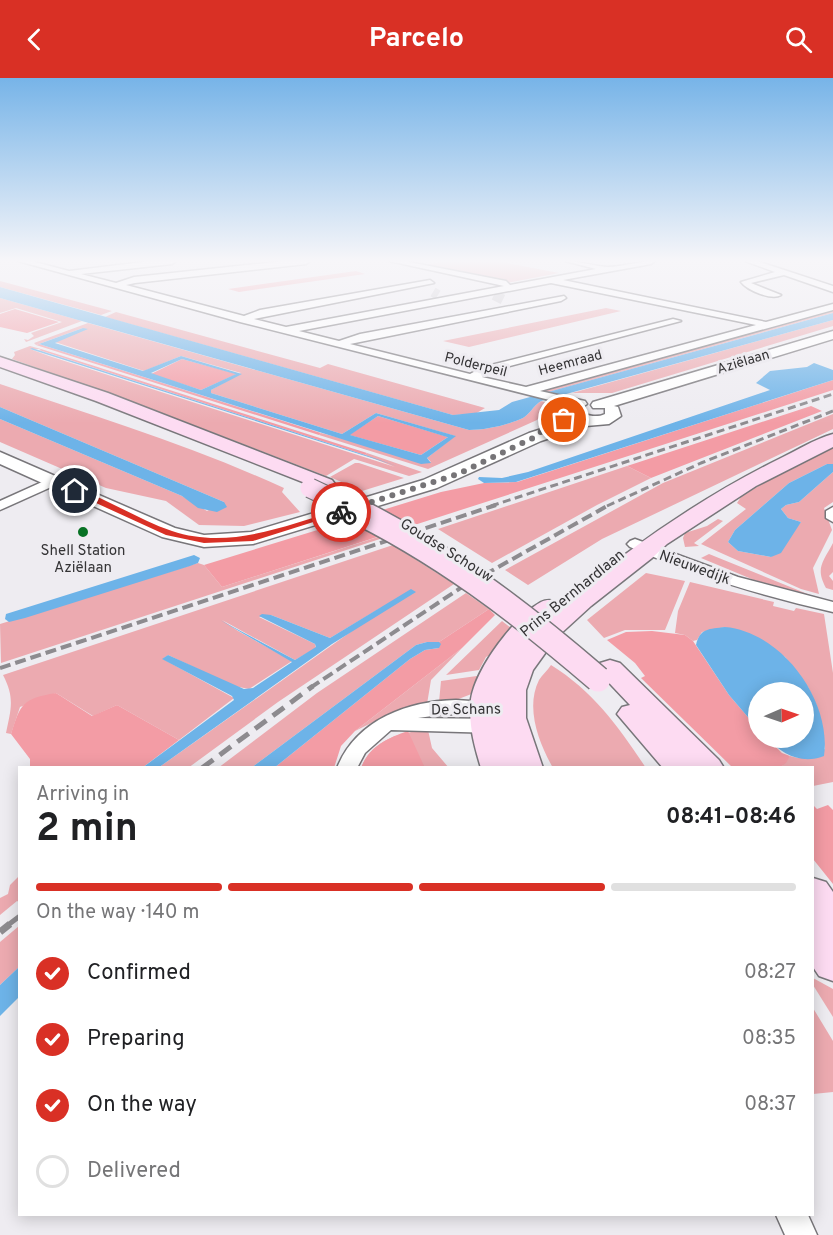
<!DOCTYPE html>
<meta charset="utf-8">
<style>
:root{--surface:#fff;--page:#f6f6f6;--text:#202124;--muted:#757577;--line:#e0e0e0;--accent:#d93025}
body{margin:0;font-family:Overpass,sans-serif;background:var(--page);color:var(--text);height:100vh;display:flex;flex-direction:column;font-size:22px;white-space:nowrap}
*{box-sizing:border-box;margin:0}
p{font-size:20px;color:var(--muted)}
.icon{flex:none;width:33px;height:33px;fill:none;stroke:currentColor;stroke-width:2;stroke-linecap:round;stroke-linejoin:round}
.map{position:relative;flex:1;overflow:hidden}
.panel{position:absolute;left:18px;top:688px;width:796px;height:450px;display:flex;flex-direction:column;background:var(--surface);border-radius:0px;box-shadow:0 3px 15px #0003}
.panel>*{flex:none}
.needle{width:39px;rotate:88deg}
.buttons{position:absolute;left:748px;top:604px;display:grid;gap:12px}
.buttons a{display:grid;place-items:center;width:66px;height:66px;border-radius:50%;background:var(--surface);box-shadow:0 3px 15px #0003;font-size:30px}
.pin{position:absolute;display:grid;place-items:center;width:51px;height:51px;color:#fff;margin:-26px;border:3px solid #fff;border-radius:50%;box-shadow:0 2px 6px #0007}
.courier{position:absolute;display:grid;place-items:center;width:60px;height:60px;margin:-30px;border:4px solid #d93025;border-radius:50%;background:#fff;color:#222;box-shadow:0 2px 8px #0007}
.summary em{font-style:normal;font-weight:700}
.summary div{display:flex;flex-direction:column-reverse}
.summary{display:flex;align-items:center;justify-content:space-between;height:102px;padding:0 18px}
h1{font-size:39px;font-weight:700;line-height:45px}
.bar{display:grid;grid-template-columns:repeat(4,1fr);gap:9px 6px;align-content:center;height:72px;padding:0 18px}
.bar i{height:8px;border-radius:4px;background:var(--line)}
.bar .selected{background:var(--accent)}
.bar p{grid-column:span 4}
ol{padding:0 18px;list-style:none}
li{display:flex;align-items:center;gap:18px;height:66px}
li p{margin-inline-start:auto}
li .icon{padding:6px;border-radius:50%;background:var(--accent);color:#fff;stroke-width:4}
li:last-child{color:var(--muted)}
li i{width:33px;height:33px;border:3px solid var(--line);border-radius:50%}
header{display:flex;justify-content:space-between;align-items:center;height:78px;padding:0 18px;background:var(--accent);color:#fff;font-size:27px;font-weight:700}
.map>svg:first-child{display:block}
.green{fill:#ecaab0}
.forest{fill:#f39ca5}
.water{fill:#6db3e8;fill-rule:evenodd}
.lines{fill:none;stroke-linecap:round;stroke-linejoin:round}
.minor-tunnel{stroke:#c9c7cc;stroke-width:10;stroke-dasharray:10 4.5;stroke-linecap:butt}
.minor-casing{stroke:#78767a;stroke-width:3}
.tertiary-casing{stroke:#78767a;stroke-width:3}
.secondary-casing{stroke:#78767a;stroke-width:3}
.minor{fill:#fff;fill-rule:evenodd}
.tertiary{fill:#fff;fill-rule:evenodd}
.secondary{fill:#fddbf2;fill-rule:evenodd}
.rail-far3{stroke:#8d8b8f;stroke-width:3;stroke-dasharray:8 4.5;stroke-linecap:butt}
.rail-far2{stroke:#8d8b8f;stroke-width:4;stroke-dasharray:11 5;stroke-linecap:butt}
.rail-far1{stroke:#8d8b8f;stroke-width:5;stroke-dasharray:14 8;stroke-linecap:butt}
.rail{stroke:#8d8b8f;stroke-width:7;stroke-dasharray:19 9;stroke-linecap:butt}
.secondary-bridge-far1-casing{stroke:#78767a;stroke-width:21;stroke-linecap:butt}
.secondary-bridge-casing{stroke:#78767a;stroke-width:28;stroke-linecap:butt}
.secondary-bridge-far1{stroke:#fddbf2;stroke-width:19}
.secondary-bridge{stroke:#fddbf2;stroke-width:25}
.route{fill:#d93025}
.done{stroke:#767477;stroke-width:6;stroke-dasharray:0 10.8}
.poi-dot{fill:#087224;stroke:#eeecf1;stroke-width:2}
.labels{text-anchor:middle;stroke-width:6;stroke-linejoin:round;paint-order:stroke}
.far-street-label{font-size:14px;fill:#353436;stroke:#eeecf1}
.poi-label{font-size:15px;fill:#353436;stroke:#eeecf1}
.street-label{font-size:15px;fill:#353436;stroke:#eeecf1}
</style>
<header><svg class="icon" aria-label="back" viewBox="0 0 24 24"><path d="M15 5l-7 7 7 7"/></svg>Parcelo<svg class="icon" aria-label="search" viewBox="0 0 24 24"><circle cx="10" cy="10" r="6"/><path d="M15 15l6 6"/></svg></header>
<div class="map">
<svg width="833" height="1157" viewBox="0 0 833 1157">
<rect width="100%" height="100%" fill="#eeecf1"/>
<!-- green -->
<path class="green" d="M455,183H496L559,195L507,205L422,187Z
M0,203L112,233L101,237L0,209Z
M0,220L82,243L26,264L24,261L28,262L34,258L31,255L62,244L16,230L0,235Z
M606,230L621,233L469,269L443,263Z
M833,232V235L549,314L541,312Z
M116,234L320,290L328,286L485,330L475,336L453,337L442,334L105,239Z
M833,242V248L612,315H572Z
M88,245L469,352C486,352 508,347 523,340C530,336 533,328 541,323L548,325L544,335L537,342L428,391L319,357L321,355L431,384L427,380L455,358L376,335L342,356L211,315V312L241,295L181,278L144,293L55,264L83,250L36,267L34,265Z
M833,252V254L640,312L637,310Z
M30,268L41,271H30L49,278L395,389L365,377L367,375L422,394L409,398L354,381L326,398L144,328L12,281L15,277L14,274Z
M0,306C95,338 192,368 284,410L282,414L300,434L244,448L199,447L166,423L106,410L0,364V341L182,418L207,433L224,424L0,329Z
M833,336V351L602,461L528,507L505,492L663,405Z
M833,368V386H827L789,405L735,452L728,464L738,473L771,479L801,444L788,440L781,431L786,427L799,424L833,394V424L824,430L832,452L813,490L819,516L801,511L701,466L746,431L737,425L741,419L790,388Z
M355,385H359L404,400L362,413L330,399Z
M627,388L651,400L597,427L492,485L438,451Z
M718,441L723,443L694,465L699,468L685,469L683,460L685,455L707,448Z
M381,458L383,460L1,585L0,546L198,485L204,487L222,509Z
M833,465V494L829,498L833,503V512L826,510C815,490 823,484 833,465Z
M393,467L454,506L278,624L188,690H158L352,553L382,529L330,560L271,537L259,539L315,566L316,570L295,582L222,542L238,553L292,583L249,611L234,608L168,577L163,581L234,620L179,662L117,627L93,638L56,615L20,629L11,656L6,655C11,631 15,620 3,597Z
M709,476L815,519L754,502L701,480Z
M646,495L685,503L665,552H625L604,560L587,542Z
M690,504L774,524L773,528L794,533L796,530L824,536L833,595V704L813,708V690H780L790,678L798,680L825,671L817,628L808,609L785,579L725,549L702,554L697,562L693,563L685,557L675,555L678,533Z
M466,515L489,531L439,564H427L416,567L251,690H218L317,615Z
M502,543L515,553L499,572L486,579L479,592L446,597Z
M462,570L431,602L427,626L394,634L355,653Z
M551,587C594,614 618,648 646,690H553C539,665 525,630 539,602C542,597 548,592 551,587Z
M484,597L474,615L456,622L439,624L441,603Z
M424,652H428L432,670L449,690H361C371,663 398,655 424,652Z
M19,798V824L17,823L0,837V820L8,816L10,807Z
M19,848V889L0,907V864Z
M813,900L833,911V939L813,907Z
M813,930L833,963V1014L813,1016Z"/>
<!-- forest -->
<path class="forest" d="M356,193L365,196L239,214L228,211Z
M15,231L59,244L27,255L0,249V236Z
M39,266L321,355L319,357L36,267Z
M41,271L367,375L365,377L39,272Z
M182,281L237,296L201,312L151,296Z
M833,302V312L222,509L204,487L441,414L484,405L517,404Z
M811,328L822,333L651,400L627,388Z
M378,338L448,359L421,377L349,357Z
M489,531L495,537L462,570L355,653L341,668L334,690H274L410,581L425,572L439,570V564Z
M652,553L685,557L693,563L729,617L759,652V660H767L782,675L790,678L786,685L779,690H733L641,600L645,598L635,585L607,562L626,554Z
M56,615L92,638L117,627L179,662L142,690H30V681L11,656C21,625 22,621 56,615Z
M408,653L425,690H361C369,669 387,660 408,653Z
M813,727L817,731L828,727L833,732V806L813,781Z"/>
<!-- water -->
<path class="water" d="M0,209L453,337L499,332L512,324L833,235V242L541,323C533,328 530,336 523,340C508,347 486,352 469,352L0,220Z
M83,250L88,251L55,265L143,293L181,278L242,296L211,312V315L342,356L376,335L456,358L427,380L431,385L421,386L39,266ZM182,281L235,296H236L201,312L151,295ZM378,338L447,359H448L421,377L350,357Z
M32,270L365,377L397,388L30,271Z
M814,285L833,292V302L516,404L484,405L478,401L479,399L502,400L528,394L770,312L756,305L770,293L807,289Z
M0,329L224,424L227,429L217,434L198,430L182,418L0,341Z
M827,386H833V394L799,424L786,427L781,431L788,440L801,444L781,475L771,479L738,473L728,464L735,452L789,405Z
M194,477L200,480L198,485L190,488L25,540L9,544L5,541L6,536Z
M411,511L416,514L332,566L158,690H142L234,622L232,618L162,581L168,577L244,611L253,610L292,584L220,542L295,582L316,569L315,566L259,538L262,536L271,537L330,560Z
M725,549C782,554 832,623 824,678C801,687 782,676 767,660H804V615H759V652L729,617L696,567C700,550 709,551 725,549Z
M427,564H439L441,566L439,570L425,572L410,581L274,690H251L416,567Z
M19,889V919L0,938V907Z"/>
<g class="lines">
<!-- minor-tunnel -->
<path class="minor-tunnel" d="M433,214L438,217
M494,217L506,223"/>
<defs>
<path id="minor" d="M18,183H31L69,193L151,183H176L172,186L81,196L116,205L134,199L285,183H310L306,186L135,205L126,207L244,238L260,232L430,202L434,205L254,241L286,249L504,208L389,183H404L506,203L510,207L596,191L565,183C579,183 595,188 607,189C623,189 639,183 655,183L651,186L563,202L766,244L833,226V232L540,313L585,323L587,326L581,330L240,244ZM551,205L756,247L526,309L482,299L491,293L681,243L673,241L483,289L470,296L350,266L561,223L566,220L564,218L360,256L339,263L299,253Z
M745,183H757L833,208V214L784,197L751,205L781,217C772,223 747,212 741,204L775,194Z
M53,399L60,403L58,406L0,432V423Z
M833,429V444L826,440V433Z
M635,461L738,499L833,524V534C763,518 695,498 630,469L627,466L630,463Z
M456,622L500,625L503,630L500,635L493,637L447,636L418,640L495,641L502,643L505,648L502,653L495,655L391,652L365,675L357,690H337C356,642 407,623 456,622Z
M776,1137H808L817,1157H785Z"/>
<path id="tertiary" d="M833,253V261L614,328L618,329L621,338L609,346L586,348L541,363L437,410L253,466L204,469L162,459L0,386V374L175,450L204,457L251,454L423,402L529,355L570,342L564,337L566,334C580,330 590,343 605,336V330H593L591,327L593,324Z"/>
<path id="secondary" d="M0,279L108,315L332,402L335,406L332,410L325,412L318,410L96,323L0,289Z
M833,356V369L756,408L667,466L652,480L591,528L556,560L533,592L526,612V640L543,690H481C474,667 468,645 471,621C476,590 514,539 541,524C547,521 553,522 559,524L561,527C628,471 700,420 779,381C796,373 814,361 833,356Z
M610,582L620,585L719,682L724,690H663L617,636L622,629L630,627L596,591L600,585Z
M813,800L826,804L833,814V903L819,898L813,889Z"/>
</defs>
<!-- minor casing -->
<use href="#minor" class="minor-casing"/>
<!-- tertiary casing -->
<use href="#tertiary" class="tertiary-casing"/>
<!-- secondary casing -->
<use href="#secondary" class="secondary-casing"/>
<!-- minor -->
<use href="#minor" class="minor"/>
<!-- tertiary -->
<use href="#tertiary" class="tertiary"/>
<!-- secondary -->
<use href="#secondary" class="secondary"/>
<!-- rail-far3 -->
<path class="rail-far3" d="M491,428L833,316
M607,428L701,385L833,333"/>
<!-- rail-far2 -->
<path class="rail-far2" d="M0,590L496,427
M310,610L459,511L609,427"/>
<!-- rail-far1 -->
<path class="rail-far1" d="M202,690L313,608
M8,847L20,838"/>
<!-- rail -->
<path class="rail" d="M0,854L10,846"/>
<defs>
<path id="secondary-bridge-far1" d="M310,410L348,428"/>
<path id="secondary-bridge" d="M345,427C439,472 519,533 598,601"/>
</defs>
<!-- secondary-bridge-far1 casing -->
<use href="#secondary-bridge-far1" class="secondary-bridge-far1-casing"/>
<!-- secondary-bridge casing -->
<use href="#secondary-bridge" class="secondary-bridge-casing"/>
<!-- secondary-bridge-far1 -->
<use href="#secondary-bridge-far1" class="secondary-bridge-far1"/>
<!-- secondary-bridge -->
<use href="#secondary-bridge" class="secondary-bridge"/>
</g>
<!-- sky -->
<linearGradient id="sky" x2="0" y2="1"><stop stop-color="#77b4e8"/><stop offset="0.53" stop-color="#f7f6f9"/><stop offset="1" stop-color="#f7f6f9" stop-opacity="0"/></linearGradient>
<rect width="833" height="345" fill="url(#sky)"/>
<!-- route -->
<path class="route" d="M75,410C108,421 139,442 172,453C228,472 285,448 338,432L345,434L253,463L204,465L166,457L72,414L71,413Z"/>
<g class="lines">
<!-- done -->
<path class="done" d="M341,434L458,396L535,359L543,352L564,342"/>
</g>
<!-- markers -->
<circle class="poi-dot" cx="83" cy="454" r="6"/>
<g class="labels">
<!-- far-street labels -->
<g class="far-street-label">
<text transform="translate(743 283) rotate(-17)" y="5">Aziëlaan</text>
<text transform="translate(570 284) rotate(-15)" y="5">Heemraad</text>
<text transform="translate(476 286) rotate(14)" y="5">Polderpeil</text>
</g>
<!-- poi labels -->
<g class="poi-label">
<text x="83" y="477">Shell Station<tspan x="83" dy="17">Aziëlaan</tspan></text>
</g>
<!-- street labels -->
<g class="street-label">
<text transform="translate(447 472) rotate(32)" y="5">Goudse Schouw</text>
<text transform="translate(695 489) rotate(20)" y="5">Nieuwedijk</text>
<text transform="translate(572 515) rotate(-39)" y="5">Prins Bernhardlaan</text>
<text transform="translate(466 631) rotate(-1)" y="5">De Schans</text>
</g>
</g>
</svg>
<div class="buttons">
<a><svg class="needle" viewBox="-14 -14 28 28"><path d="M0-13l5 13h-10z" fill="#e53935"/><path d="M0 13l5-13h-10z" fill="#757577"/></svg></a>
</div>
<div class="pin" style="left:564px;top:342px;background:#ea580c"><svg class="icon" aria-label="bag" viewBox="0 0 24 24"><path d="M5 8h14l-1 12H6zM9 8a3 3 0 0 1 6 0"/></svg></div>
<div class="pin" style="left:75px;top:413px;background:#1f2937"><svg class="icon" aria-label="home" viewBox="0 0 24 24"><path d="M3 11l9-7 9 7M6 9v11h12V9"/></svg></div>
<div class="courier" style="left:341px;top:434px"><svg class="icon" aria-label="bike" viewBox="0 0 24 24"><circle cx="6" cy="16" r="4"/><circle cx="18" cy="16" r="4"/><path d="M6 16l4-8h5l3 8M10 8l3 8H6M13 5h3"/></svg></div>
<section class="panel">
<div class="summary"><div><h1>2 min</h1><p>Arriving in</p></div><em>08:41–08:46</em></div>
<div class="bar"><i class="selected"></i><i class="selected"></i><i class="selected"></i><i></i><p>On the way · 140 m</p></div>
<ol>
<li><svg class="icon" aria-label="check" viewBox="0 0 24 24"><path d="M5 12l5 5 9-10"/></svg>Confirmed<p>08:27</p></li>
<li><svg class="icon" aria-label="check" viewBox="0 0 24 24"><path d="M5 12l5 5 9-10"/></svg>Preparing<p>08:35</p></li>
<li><svg class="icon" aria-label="check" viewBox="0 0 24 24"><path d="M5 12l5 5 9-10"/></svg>On the way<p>08:37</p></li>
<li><i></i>Delivered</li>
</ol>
</section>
</div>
